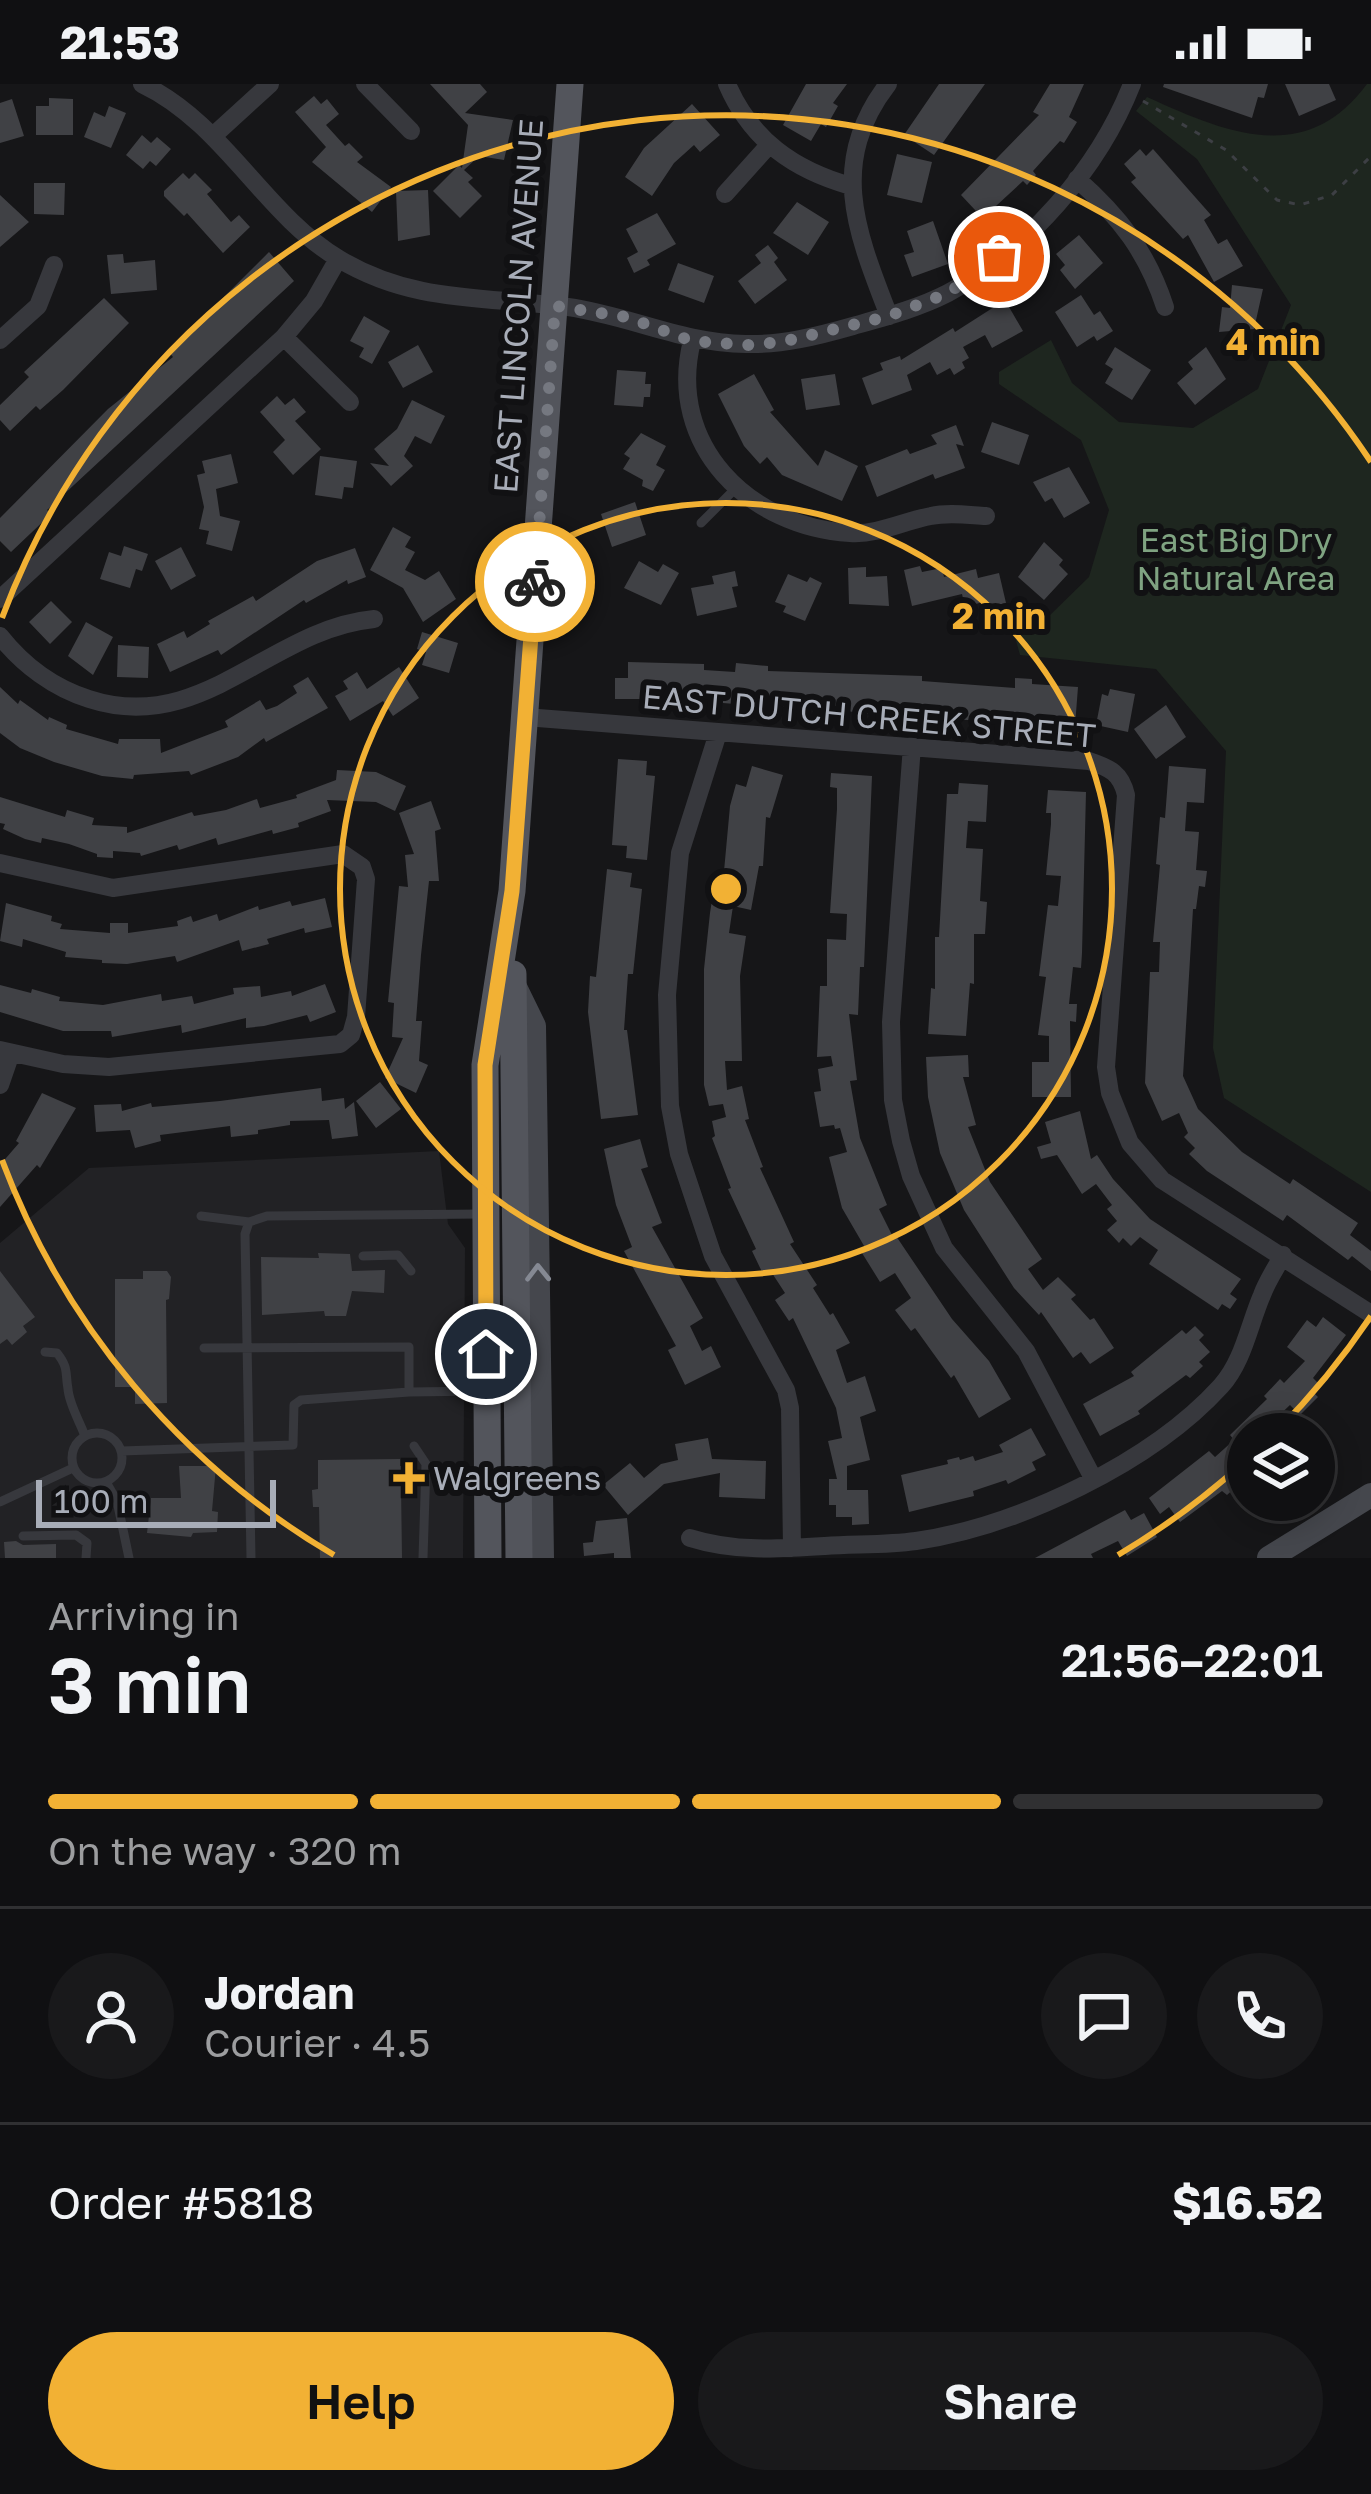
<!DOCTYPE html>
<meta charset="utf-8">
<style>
:root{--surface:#101012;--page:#19191b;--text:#f1f3f6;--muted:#9c9d9f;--line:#303032;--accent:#f2b134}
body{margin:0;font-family:"Golos Text",sans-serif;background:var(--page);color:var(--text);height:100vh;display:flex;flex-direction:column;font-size:45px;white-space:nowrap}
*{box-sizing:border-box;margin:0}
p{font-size:39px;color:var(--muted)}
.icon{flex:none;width:66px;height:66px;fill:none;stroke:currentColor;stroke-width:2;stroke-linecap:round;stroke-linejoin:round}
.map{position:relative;height:1474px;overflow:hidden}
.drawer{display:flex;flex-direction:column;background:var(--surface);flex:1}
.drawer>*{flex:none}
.controls{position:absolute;left:1227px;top:1329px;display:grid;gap:24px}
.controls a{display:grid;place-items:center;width:108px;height:108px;border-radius:50%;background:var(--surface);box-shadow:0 6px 30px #0003,0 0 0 3px var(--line);font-size:60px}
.scale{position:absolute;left:36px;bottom:30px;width:240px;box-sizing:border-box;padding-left:12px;border:6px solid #a8adb8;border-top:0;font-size:33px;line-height:42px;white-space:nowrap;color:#a8adb8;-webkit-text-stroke:9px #111113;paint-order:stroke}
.pin{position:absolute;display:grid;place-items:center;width:102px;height:102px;color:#fff;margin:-51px;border:6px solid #fff;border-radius:50%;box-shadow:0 3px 12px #0007}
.courier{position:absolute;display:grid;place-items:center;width:120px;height:120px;margin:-60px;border:9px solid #f2b134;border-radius:50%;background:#fff;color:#222;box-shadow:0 3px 15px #0007}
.head em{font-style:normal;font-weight:600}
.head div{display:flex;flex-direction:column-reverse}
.head{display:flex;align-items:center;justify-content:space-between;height:204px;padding:0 48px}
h1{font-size:78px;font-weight:600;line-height:90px}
.bar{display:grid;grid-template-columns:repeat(4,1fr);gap:18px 12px;align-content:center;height:144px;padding:0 48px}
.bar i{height:15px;border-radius:9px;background:var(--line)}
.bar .current{background:var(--accent)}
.bar p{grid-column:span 4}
.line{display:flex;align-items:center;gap:30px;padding:0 48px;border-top:3px solid var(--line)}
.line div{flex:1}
.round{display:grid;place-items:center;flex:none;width:126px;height:126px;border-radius:63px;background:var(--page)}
.cta{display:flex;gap:24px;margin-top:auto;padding:24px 48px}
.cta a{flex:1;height:138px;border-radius:72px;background:var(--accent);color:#111;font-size:48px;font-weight:600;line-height:138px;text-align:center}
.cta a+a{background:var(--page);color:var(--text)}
.status{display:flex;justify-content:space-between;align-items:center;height:84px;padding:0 60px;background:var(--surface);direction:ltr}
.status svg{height:33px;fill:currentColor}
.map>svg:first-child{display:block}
.built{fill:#222225}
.green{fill:#1e261f}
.building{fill:#404145}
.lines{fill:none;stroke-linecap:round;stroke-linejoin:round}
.path{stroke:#3d3f44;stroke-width:3;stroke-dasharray:6 9;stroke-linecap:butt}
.service{stroke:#37383d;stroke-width:9}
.minor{stroke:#37383d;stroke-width:18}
.secondary{stroke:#45474d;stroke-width:24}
.primary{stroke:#53555c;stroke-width:27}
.oneway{stroke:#858993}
.done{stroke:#757880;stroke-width:12;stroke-dasharray:0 21.6}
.route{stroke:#f2b134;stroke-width:15}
.ring{fill:none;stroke:#f2b134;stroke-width:6}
.poi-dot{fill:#f2b134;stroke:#111113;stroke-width:4.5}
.labels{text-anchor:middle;stroke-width:12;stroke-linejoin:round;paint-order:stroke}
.street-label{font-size:33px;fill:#a8adb8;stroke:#111113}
.park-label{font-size:33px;fill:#7fa381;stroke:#111113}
.poi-label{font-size:33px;fill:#a8adb8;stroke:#111113;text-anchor:start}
.centre{fill:#f2b134;stroke:#111113;stroke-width:6}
.ring-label{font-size:36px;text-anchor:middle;font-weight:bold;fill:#f2b134;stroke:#111113;stroke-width:12;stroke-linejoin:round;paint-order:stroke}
</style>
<div class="status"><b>21:53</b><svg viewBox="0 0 49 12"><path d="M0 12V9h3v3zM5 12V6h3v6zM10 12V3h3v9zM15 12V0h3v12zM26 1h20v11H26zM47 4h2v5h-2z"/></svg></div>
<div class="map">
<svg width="1371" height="1474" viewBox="0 0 1371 1474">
<rect width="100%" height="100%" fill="#161618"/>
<!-- built -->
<path class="built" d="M439,1067L448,1140L465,1164L463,1474H0V1159L89,1084Z"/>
<!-- green -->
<path class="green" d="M1367,0H1371V1108L1224,1014L1213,964L1226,667L1156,585L1020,571L1012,542L1043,538L1089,493L1109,426L1081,356L999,300V288L1051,256L1072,299L1119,338L1193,344L1258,305L1291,221L1197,75L1136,27L1147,13C1226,49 1306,83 1367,0Z"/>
<!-- building -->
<path class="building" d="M430,0H480L487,8L465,29L513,36L504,76L479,72L464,86L473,94L468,98L482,112L460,134L433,107L459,81L462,84L468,41Z
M806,0H847L833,19L838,22L826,43L821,40L811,57L783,41Z
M939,0H985L934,71L904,51Z
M1050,0H1084L1069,33L1077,38L1064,59L1060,57L1033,87L1036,91L1027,101L1023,97L996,122L1001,128L984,144L972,131L976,127L961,111L1039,31L1033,28Z
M1164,0H1268L1264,14L1258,13L1252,34L1163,3Z
M1285,0H1329L1336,16L1299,32Z
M314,12L321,20L327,15L339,30L326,41L345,62L349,59L363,73L357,78L391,103L372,128L312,78L326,63L295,28Z
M49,14L73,15V51H36V22H49Z
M12,15L24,52L0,59V19Z
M692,20L720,51L700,68L694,61L674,79L652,112L625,93L644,64Z
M109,22L126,29L111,64L84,53L94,28L105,33Z
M142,51L151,59L157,53L171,65L156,82L150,77L143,85L126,71Z
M1140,65L1146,72L1153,65L1188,105L1211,131L1204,136L1218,160L1227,155L1243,182L1214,198L1188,151L1183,155L1131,98L1136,94L1124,80Z
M897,70L932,78L922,119L887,111Z
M183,89L189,95L195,89L212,106L207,110L231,138L239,131L250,143L223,169L187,129L184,132L164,112V107Z
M34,99H65L64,131L34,130Z
M428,106L430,151L398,157L396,107Z
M0,111L29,138L0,163Z
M797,118L829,138L808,171L773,149Z
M657,129L676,160L647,176L650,181L634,189L627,174L638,168L626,145Z
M933,137L948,180L912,193L904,171L914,168L907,147Z
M1079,151L1103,179L1075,205L1060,186L1065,181L1056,170Z
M768,161L778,174L774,178L787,196L755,220L738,197L761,179L755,171Z
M269,168L294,197L47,426L51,430L11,468L0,457V434L108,325L173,273L169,268Z
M123,170L124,179L155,176L157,206L111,210L107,171Z
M678,179L714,192L704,219L668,206Z
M1232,201L1263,205L1254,245L1219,248L1222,223L1230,224Z
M1081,211L1094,231L1100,227L1113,247L1097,257L1094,252L1077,263L1055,228Z
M104,214L129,239L63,306L40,326L36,322L10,347L0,336V321L29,293L24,288Z
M1005,216L1023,247L992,264L985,251L963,263L969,274L962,278L965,284L954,291L950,284L937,291L930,278L907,291L912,306L872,321L862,294L883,286L880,279L900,272L901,276L953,244L955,248Z
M364,232L390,247L372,280L359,273L364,264L350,257Z
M418,261L433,288L403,304L388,278Z
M1115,263L1151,286L1132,316L1105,299L1113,285L1105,280Z
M1206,263L1226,295L1195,321L1177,299L1193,285L1188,278Z
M617,286L646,288L645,300H651L650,313H644L643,323L614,321Z
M754,290L774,326L770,328L818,382L825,366L858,382L842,417L782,391L767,373L760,380L744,362L718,310Z
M835,290L840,321L806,326L801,295Z
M277,312L285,321L294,314L306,328L295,337L321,365L293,391L273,368L285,356L260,328Z
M412,316L445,332L431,360L415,352L404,372L413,382L391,402L370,379L389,382L374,365L397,345Z
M992,338L1029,351L1019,381L981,368Z
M956,341L964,362L956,360L965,384L935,395L933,390L877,413L865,382L907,365L910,370L937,360L931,351Z
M641,349L666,362L656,381L665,386L653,407L642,402L643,396L623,385L630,374L624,370Z
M231,370L238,399L216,405L220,432L240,437L232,467L206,460L209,447L199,445L204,423L197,391L205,389L202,377Z
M320,372L357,377L353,404L344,403L342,415L315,411Z
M1069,383L1090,419L1064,434L1052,414L1045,418L1033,398Z
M635,418L646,451L612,463L601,430Z
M393,443L411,453L405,463L415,468L405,486L425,496L439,487L456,515L423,538L403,504L370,486Z
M1044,458L1063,476L1059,481L1068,490L1044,516L1018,493Z
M124,462L148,470L142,487L136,485L130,504L100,495L109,468L121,472Z
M181,463L196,492L171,506L155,477Z
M355,464L366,493L348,500L347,496L306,519L304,516L221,571L218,566L170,588L157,560L184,547L187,554L210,540L208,537L253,512L256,517L317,477Z
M639,477L658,488L663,480L679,489L661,521L624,504Z
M920,482L922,488L942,484L944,493L976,485L978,494L999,489L1006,519L985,524L983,518L965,523L962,510L912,522L904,486Z
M866,483V493L887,492L889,522L849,520L848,484Z
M735,487L738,502L732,503L737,523L697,532L691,504L714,500L712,492Z
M788,490L807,498L810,493L822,499L805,537L783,528L786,522L775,518Z
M51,517L72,538L50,560L29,538Z
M86,538L113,553L93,591L68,572Z
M422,548L458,559L449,589L422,581L426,568L417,565Z
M118,561L149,563L148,594L117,593Z
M628,578L704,580V586L735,588L736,579L768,582V587L922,592V597L1015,604V594L1032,595V600L1078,603L1075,642L931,634L932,627L865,630L830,624L771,623L723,619V615H615V594H628Z
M399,583L419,614L393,632L383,617L350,637L335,612L348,605L343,597L357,588L367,605Z
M308,593L328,624L266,658L264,654L238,673L191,691L189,687L134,691L133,695L102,692L54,678L20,664L0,649V603L18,620L20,616L48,636L49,633L67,641L66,645L118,660L119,655H160L161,669L228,643L225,637L260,616L266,626L277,622L297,609L293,602Z
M1110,605L1135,610L1128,648L1096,641L1102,610L1108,612Z
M1166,621L1186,653L1156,675L1134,645Z
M618,675L647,677L646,691L655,692L647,776L626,774L627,762L612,761Z
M752,682L783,691L770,734L766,733L763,782H759L751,826L733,822L729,849L746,852L740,892L742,977H725L727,1006L742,1002L749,1035L745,1036L763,1083L760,1084L794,1158L790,1160L817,1201L813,1204L830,1231L833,1229L850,1259L836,1266L847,1299L865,1292L876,1327L860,1333L870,1376L847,1382V1406H868L869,1440L852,1441V1433H836V1421H829V1395H837L828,1357L842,1354L836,1324L793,1234L789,1237L775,1216L785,1209L770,1186L763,1190L752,1167L756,1165L728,1105L731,1104L712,1054L715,1052L712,1037L726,1033L723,1020L709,1022L704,1001V885L710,829L715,797L723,798L730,722L736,700L746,703Z
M1169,682L1206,685L1204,719L1187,718L1185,747L1199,748L1196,786L1207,787L1205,803L1199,802L1196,825H1193L1183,992L1198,1025L1242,1068L1290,1100L1293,1095L1358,1139L1350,1151L1371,1167V1187L1352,1172L1348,1176L1287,1131L1283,1137L1207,1087L1189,1070L1195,1064L1184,1053L1188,1049L1179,1029L1162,1037L1145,999L1150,888H1159L1160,858H1153L1160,781L1156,780L1160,733L1165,734Z
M337,686L376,688L406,702L395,727L376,718L327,716L331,727L298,739L299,743L273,750L272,746L218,761L216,754L179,766L177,761L141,772L140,769L113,767V774L97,773V770L69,760L42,754L41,759L25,755L3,745L5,740L0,739V713L65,733L67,726L94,734L92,741L127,743V749L192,728L194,732L226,726L257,715L260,724L297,714L296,711L336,696Z
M831,689L872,692L864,883H860L858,931L849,930L857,996L850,997L860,1054L887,1121L879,1125L892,1151L894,1149L952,1235L989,1277L1011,1315L979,1334L954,1291L951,1294L915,1244L911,1247L895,1226L911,1214L895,1189L880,1198L862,1169L867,1167L842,1124L829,1073L847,1068L840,1044L835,1045L834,1041L820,1043L814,1008L821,1007L818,985L833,982L831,972L817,973L820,902H827V855L846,856L847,830L830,829L837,725V704L830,703Z
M959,699L988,701L986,738L968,737L966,764L983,765L980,817L987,818L985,850H974V900L970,899L966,952L928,950L931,904L935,905V853H939L947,710H958Z
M1048,706L1086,708L1082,869L1081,884L1073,883L1069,920H1077L1076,938L1070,937L1071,1013H1032V978H1049V952L1038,951L1046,893L1039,892L1048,821L1058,822L1061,792L1046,791L1051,740V729H1046Z
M431,717L441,745L435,747L439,797H429L421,871L416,937H422L419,977L428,981L416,1009L385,994L403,954L392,953L394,919L388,918L399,802L408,803L405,771L414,770L399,729Z
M607,785L632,789L630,803L642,805L633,890H628L624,946H627L638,1031L601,1035L588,928L590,892L596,893Z
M325,814L332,843L305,849L304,844L267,855L269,860L242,867L239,856L177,878L175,872L127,880L102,879V876L65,873L66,868L23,855L22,863L0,857L6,819L52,832L51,837L62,840L60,845L110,849V839H128V849L178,842L177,837L191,832L193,838L217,830L219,837L258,822L259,826L290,817L292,822Z
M325,900L336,928L310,938L307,931L264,942L246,944V934L182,949L181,941L112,953L111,947H63L0,928V901L31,909L32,905L60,913L59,917L103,921L161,910L162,917L192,912L194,920L234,910L233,904L260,902L261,913L291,907L292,912Z
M968,971L969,993H963L976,1041L968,1043L990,1098L1042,1175L1028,1185L1043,1206L1058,1193L1076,1211L1071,1215L1090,1236L1094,1234L1114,1264L1090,1280L1081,1268L1073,1274L1041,1228L1039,1231L1014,1204L964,1126L940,1069L928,1013L926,973Z
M380,998L401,1025L376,1044L356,1017Z
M321,1004L322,1017L344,1014L345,1025L354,1018L358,1052L332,1055L329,1036L290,1037V1041L258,1046V1050L231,1053L230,1042L160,1051L161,1057L135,1064L130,1046L96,1048L94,1021L121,1020L122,1027L151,1019L152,1023L220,1017Z
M42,1009L76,1024L40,1084L37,1081L0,1123V1081L19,1059L16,1057Z
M1080,1027L1091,1075L1097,1071L1113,1095L1150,1135L1241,1195L1230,1210L1237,1215L1230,1225L1222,1220L1218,1226L1149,1180L1158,1166L1140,1153L1131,1162L1123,1154L1119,1159L1107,1146L1117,1137L1107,1125L1112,1121L1096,1100L1082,1110L1057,1071L1041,1075L1037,1063L1051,1059L1045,1038Z
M640,1055L648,1083L641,1085L662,1139L652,1143L703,1234L690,1242L702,1267L711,1262L721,1283L685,1301L668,1266L676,1262L624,1167L632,1163L616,1121L604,1065Z
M318,1169L350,1170L352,1187L385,1186L384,1209L352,1207L346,1232H325L324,1227L262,1231L261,1173L319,1174Z
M0,1187L35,1233L23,1242L27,1248L12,1261L7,1255L0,1260Z
M143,1187H167L171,1193L169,1215L166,1216L167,1319L135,1320V1303H115V1195H143Z
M1323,1233L1346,1251L1313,1294L1320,1301L1313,1308L1318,1313L1300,1331L1290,1321L1268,1342L1276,1350H1248V1383L1233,1396L1238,1401L1227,1411L1222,1407L1180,1438L1169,1423L1160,1430L1149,1414L1209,1367L1215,1373L1234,1356L1230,1351L1267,1315L1264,1312L1280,1295L1284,1299L1305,1277L1287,1263L1307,1236L1316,1243Z
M1195,1242L1204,1251L1199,1256L1210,1268L1199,1278L1203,1282L1190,1294L1186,1291L1138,1327L1140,1330L1100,1352L1083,1320L1134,1292L1131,1288L1182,1246L1186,1250Z
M1031,1344L1046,1371L1032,1378L1036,1386L1008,1400L1006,1396L973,1407L974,1412L909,1428L901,1391L948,1380L947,1376L959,1373L960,1376L973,1372L975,1377L1003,1368L999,1361Z
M708,1354L712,1375L766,1377L765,1415L719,1413L720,1389L664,1400L628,1431L603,1401L630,1379L644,1394L661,1380L678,1376L675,1360Z
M400,1375V1382H413L414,1401H401L402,1474H320L319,1423H313L312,1406L318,1405V1376Z
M179,1382H216L212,1427L218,1428L217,1448L193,1449L191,1453L147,1449L151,1414H181Z
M1125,1426L1131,1436L1144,1429L1157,1453L1127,1472L1118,1457L1091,1470L1093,1474H1035Z
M627,1434L631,1474H614V1469L584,1472L583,1459L593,1458L596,1437Z
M16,1457L23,1461L56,1460V1474H5L4,1458Z"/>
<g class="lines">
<!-- path -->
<path class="path" d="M1143,17L1226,66L1277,116L1300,121L1332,111L1371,72"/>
<!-- service -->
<path class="service" d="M701,439L737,403
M201,1132L249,1138
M363,1172L398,1171L411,1187
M204,1264L409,1263V1308L484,1307
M45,1268L57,1269C69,1284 65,1289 68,1305C69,1320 80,1338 85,1352
M72 1374a25 25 0 1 1 50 0a25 25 0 1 1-50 0Z
M414,1362L426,1380L423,1474
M122,1367L293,1361L294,1321L301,1316L409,1308
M106,1398L117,1417L129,1474
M0,1418L73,1384
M23,1452L76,1451L87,1459L86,1474
M251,1474L245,1150L249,1138L267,1132L482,1130"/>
<!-- minor -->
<path class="minor" d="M142,0C224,39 263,129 339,175C414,220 486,212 568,223C631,232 681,259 746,260C782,261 818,252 853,242C885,233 919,224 948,209C1028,166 1099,84 1132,0
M365,0L411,47
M727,0C751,56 794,86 851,102
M888,0C827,79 857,149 889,232
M213,52L270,0
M1077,95C1120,133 1147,168 1165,223
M725,110L769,61
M284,253L350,318
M0,256L38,222L54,181
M692,257C666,361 749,443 850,449C878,451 904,437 931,432C948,428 968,431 986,432
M0,515L284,253L314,217L338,175
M0,552C23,581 54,604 89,615C202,652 270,545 374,535
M525,633L1089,677C1110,684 1121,689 1126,711L1106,983L1110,1009L1130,1059L1162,1096L1371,1230
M718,649L680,769L667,911L670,1022L679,1070L713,1172L786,1306L790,1324L792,1464
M912,662L891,938L893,1016L901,1057L911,1092L944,1164L1026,1267L1093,1394
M0,779L113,804L343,770L362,783L366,795L356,933L351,951L340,960L109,983L63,980L0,966
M0,1001L11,969
M690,1454C734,1468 779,1465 825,1462C855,1460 887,1461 916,1457C1018,1442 1151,1379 1221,1302C1243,1278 1249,1241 1262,1211C1267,1197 1276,1184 1283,1171"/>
<!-- secondary -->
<path class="secondary" d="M513,899L534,942L542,1474
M1269,1474L1371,1411"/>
<!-- primary -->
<path class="primary" d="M513,890L519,1474
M488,1474L485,981L512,807L570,0"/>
</g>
<!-- one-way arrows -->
<defs><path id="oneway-chevron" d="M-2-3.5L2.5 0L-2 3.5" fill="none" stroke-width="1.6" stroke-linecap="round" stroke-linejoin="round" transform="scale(3)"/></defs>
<use class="oneway" href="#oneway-chevron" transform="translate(538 1189) rotate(-91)"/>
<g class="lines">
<!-- done -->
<path class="done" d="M535,498L555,222L626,233L692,257L748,261L782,258L889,232L948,209L999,173"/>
<!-- route -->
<path class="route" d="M486,1270L485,981L512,807L535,498"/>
</g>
<!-- distance rings -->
<g class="ring">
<circle cx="726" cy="805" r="386"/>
<path d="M1371 1232A773 773 0 0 1 1277 1347M1243 1379A773 773 0 0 1 1118 1471M334 1471A773 773 0 0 1 2 1076M2 534A773 773 0 0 1 1371 378"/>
</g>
<!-- markers -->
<path class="poi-dot" d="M403 1376h12v12h12v12h-12v12h-12v-12h-12v-12h12z"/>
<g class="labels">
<!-- street labels -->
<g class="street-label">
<text transform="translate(518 222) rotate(-86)" y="12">EAST LINCOLN AVENUE</text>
<text transform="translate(869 632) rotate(5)" y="12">EAST DUTCH CREEK STREET</text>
</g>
<!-- park labels -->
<g class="park-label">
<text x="1236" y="468">East Big Dry<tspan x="1236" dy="38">Natural Area</tspan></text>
</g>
<!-- poi labels -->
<g class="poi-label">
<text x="433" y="1406">Walgreens</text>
</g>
</g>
<circle cx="726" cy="805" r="18" class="centre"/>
<g class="ring-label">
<text x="1273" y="271">4 min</text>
<text x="999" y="545">2 min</text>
</g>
</svg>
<div class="controls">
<a><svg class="icon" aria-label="layers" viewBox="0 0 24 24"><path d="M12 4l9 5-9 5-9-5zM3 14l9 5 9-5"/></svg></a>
</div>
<div class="scale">100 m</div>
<div class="pin" style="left:999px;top:173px;background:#ea580c"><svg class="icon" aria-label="bag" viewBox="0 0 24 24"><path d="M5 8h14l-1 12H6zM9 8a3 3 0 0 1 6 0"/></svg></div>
<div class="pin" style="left:486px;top:1270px;background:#1f2937"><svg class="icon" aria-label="home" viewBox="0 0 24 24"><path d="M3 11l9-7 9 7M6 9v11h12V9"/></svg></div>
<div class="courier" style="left:535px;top:498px"><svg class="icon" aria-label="bike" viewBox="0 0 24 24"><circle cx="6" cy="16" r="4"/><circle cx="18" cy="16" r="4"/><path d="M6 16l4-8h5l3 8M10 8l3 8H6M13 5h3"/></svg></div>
</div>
<section class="drawer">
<div class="head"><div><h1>3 min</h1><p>Arriving in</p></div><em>21:56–22:01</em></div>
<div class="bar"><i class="current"></i><i class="current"></i><i class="current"></i><i></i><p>On the way · 320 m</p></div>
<div class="line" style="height:216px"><a class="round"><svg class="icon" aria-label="person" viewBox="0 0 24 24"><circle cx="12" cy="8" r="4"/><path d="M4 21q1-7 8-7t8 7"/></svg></a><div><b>Jordan</b><p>Courier · 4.5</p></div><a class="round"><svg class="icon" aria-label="chat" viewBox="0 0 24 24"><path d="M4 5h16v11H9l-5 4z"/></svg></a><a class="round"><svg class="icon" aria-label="phone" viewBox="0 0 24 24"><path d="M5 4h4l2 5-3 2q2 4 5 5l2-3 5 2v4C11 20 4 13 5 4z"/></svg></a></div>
<div class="line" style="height:156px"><div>Order #5818</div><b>$16.52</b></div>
<div class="cta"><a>Help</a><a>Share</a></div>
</section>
